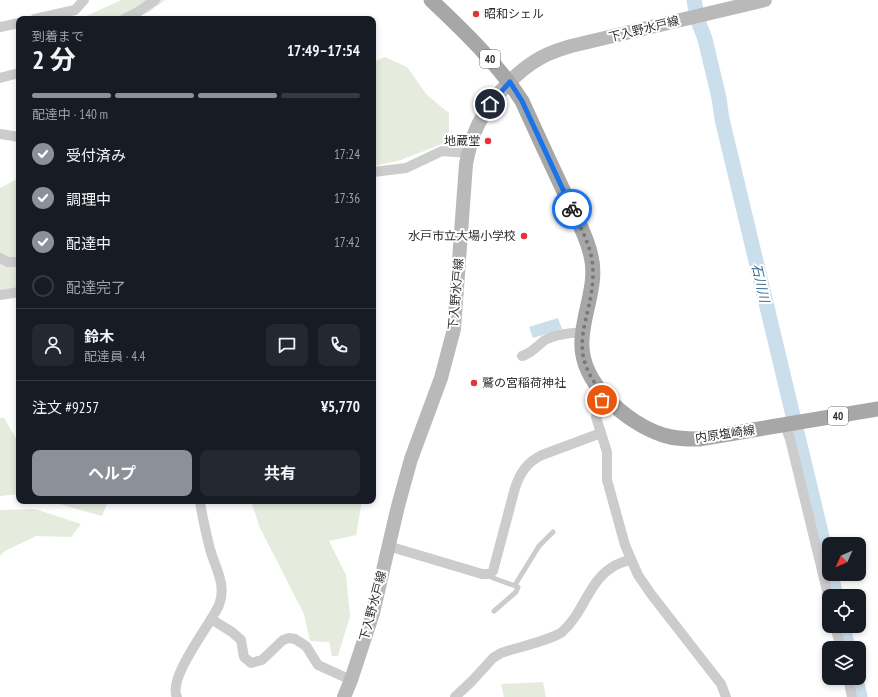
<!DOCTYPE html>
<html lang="ja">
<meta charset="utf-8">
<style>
:root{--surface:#171b24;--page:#242831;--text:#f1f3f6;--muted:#9ea1a6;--line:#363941;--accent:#8c9099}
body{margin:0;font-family:"PT Sans Narrow","Noto Sans JP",sans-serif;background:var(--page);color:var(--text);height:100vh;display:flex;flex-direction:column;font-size:15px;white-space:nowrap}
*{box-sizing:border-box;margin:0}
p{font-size:13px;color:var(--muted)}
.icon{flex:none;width:22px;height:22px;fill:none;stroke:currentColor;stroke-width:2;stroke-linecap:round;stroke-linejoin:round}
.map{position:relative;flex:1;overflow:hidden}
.details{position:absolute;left:16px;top:16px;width:360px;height:488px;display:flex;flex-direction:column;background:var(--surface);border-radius:8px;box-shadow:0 2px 6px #0003}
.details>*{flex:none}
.needle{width:26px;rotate:225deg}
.fabs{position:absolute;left:822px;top:537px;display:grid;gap:8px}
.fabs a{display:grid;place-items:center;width:44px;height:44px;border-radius:8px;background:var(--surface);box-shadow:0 2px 6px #0003;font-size:20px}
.pin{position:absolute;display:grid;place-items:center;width:34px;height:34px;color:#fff;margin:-17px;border:2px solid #fff;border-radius:50%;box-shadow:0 1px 4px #0007}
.courier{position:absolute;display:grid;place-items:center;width:40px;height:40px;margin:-20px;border:3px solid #1a73e8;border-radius:50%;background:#fff;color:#222;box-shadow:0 1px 5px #0007}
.summary em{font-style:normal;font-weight:700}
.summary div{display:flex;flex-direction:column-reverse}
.summary{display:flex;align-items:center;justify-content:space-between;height:68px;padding:0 16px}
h1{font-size:26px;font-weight:700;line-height:30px}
.bar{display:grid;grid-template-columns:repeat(4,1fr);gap:6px 4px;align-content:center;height:48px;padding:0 16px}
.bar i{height:5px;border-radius:3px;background:var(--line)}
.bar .active{background:var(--accent)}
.bar p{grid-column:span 4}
.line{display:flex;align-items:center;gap:10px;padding:0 16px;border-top:1px solid var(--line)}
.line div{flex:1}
.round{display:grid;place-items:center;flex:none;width:42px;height:42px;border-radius:8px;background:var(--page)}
ol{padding:0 16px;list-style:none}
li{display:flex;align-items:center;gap:12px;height:44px}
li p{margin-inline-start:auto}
li .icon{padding:4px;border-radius:50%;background:var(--accent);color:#fff;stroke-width:4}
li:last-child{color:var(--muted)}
li i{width:22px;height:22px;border:2px solid var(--line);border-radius:50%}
.button{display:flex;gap:8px;margin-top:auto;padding:8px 16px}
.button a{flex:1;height:46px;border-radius:8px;background:var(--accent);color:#fff;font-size:16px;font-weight:700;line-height:46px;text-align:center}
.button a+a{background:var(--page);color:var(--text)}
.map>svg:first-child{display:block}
.green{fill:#e5ecdd}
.water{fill:#cadeec}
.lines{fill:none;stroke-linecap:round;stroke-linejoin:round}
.river{stroke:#cadeec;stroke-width:15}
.lane{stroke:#ccc;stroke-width:5}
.street{stroke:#ccc;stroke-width:10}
.secondary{stroke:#b9b9b9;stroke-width:14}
.primary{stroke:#a7a7a7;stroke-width:15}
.done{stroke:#787878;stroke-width:4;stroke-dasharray:0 7.2}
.route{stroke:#1a73e8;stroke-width:5}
.poi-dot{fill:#e5333a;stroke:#fff;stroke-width:1.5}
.labels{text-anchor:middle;stroke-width:4;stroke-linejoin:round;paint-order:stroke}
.shield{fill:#fff;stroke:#6d6d6d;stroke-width:1}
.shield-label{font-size:11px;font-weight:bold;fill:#2f2f2f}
.poi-label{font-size:12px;fill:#2f2f2f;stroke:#fff;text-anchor:start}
.street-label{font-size:12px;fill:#2f2f2f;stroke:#fff}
.water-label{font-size:13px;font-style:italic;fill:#3d6e92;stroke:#fff}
</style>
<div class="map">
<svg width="878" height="697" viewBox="0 0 878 697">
<rect width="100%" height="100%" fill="#fff"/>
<!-- green -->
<path class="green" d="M121,0H165L149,12L132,19H80Z
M385,57L407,67L427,95L449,113V132L442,144L398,161L373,166V62Z
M19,178V288L0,291V188Z
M0,418H4L19,443V494L0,496Z
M49,501H108L102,516Z
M251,501H362L356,535L329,541L346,575L350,616L338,656H332L329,642L310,641L304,614L260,528Z
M35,509L81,524L71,537L36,536L5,551L0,556V510Z
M543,682L546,697H504L501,684Z"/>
<!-- water -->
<path class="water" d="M558,318L562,329L533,338L529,327Z"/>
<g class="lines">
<!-- river -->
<path class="river" d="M694,0L698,21L705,39L719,98L722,119L829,566
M831,574L836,596
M843,626L848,648
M856,678L860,697"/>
<!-- lane -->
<path class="lane" d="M489,574L493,578L518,587L516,592L494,611
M515,585L539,546L553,532"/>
<!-- street -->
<path class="street" d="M35,19L75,10L84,0
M124,19L138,12L155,0
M0,27L19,23
M0,78L19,73
M0,134L19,137
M373,172L406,168L442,151L468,153
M0,258L8,262H19
M0,295L19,292
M522,356C531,354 538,345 545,340C554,335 572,332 582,333
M605,396L598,407L596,417L607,452V480L625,545L631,559L638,575L651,594L721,684L726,697
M785,425L790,439L829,599
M388,546L482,574H489L493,571L515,488C520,473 527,462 542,455L601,433
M211,619L232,632L241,640L244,657L251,663L262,660L283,640L289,638L295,639L306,646L318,665L351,680
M835,626L841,648
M848,678L852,697
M177,697C167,678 211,624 219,605C227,585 215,567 210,549C206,533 202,517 200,501
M455,697L472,681L493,658L501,653C515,648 552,640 562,632C583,614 588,583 611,568C616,564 624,562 631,559"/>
<!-- secondary -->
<path class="secondary" d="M344,697L351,680L373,613L398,506L411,459L441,378L454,329L466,164C468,154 470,144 474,134C485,105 514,72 542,57C551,52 561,49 571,46L765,0"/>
<!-- primary -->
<path class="primary" d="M431,0C463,30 498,64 522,101C537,134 552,167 568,200C576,218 587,236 591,256C598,284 583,312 582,340C579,382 626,423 663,435C675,439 687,439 699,439L878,409"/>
</g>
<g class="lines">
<!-- done -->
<path class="done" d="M572,209C581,229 593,249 593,272C593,323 562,347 605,396L602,400"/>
<!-- route -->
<path class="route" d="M490,104L510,82L522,101L572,209"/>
</g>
<!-- markers -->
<g class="poi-dot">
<circle cx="476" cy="14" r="4"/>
<circle cx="488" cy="141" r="4"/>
<circle cx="524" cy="236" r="4"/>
<circle cx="474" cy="383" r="4"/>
</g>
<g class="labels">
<!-- shield labels -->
<g class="shield">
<rect x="480" y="50" width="20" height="18" rx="3"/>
<rect x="828" y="407" width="20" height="18" rx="3"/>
</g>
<g class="shield-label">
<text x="490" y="63">40</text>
<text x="838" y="420">40</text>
</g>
<!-- poi labels -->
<g class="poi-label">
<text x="484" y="18">昭和シェル</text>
<text x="480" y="145" text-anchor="end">地蔵堂</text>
<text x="516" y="240" text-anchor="end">水戸市立大場小学校</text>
<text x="482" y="387">鷲の宮稲荷神社</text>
</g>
<!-- street labels -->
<g class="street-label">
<text transform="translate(644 29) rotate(-14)" y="4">下入野水戸線</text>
<text transform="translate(456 294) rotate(-85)" y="4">下入野水戸線</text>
<text transform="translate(725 434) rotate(-8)" y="4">内原塩崎線</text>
<text transform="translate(373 606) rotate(-75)" y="4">下入野水戸線</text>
</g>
<!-- water labels -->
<g class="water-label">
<text transform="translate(761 283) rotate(77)" y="5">石川川</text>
</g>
</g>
</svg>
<div class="fabs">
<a><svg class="needle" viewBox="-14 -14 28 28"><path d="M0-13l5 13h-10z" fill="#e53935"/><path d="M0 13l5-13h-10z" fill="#9ea1a6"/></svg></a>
<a><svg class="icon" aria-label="locate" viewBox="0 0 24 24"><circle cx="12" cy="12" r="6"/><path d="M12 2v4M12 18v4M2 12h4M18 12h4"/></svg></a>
<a><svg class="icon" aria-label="layers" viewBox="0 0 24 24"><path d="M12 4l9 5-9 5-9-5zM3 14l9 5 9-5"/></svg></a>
</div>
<div class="pin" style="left:602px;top:400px;background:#ea580c"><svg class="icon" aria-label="bag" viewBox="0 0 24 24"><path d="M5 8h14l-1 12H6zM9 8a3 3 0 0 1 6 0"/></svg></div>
<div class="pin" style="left:490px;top:104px;background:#1f2937"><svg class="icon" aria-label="home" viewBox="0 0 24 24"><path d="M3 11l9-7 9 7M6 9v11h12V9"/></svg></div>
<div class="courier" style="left:572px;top:209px"><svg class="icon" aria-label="bike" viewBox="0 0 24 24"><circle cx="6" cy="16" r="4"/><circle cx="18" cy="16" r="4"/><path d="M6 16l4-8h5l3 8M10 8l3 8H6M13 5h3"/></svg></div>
<section class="details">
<div class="summary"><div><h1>2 分</h1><p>到着まで</p></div><em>17:49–17:54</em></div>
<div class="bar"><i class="active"></i><i class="active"></i><i class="active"></i><i></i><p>配達中 · 140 m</p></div>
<ol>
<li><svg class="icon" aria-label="check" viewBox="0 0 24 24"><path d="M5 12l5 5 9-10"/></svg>受付済み<p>17:24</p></li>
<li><svg class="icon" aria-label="check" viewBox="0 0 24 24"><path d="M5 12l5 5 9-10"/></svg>調理中<p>17:36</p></li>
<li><svg class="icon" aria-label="check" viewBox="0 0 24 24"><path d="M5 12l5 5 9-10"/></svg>配達中<p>17:42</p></li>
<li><i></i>配達完了</li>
</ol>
<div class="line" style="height:72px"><a class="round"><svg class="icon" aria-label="person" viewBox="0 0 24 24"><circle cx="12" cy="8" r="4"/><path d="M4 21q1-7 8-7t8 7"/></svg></a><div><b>鈴木</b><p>配達員 · 4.4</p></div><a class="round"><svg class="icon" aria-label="chat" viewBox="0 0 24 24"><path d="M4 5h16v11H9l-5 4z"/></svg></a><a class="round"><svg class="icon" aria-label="phone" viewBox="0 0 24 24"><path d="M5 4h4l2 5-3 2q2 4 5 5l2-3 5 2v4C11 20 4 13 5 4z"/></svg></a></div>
<div class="line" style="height:52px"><div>注文 #9257</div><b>¥5,770</b></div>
<div class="button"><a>ヘルプ</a><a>共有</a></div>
</section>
</div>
